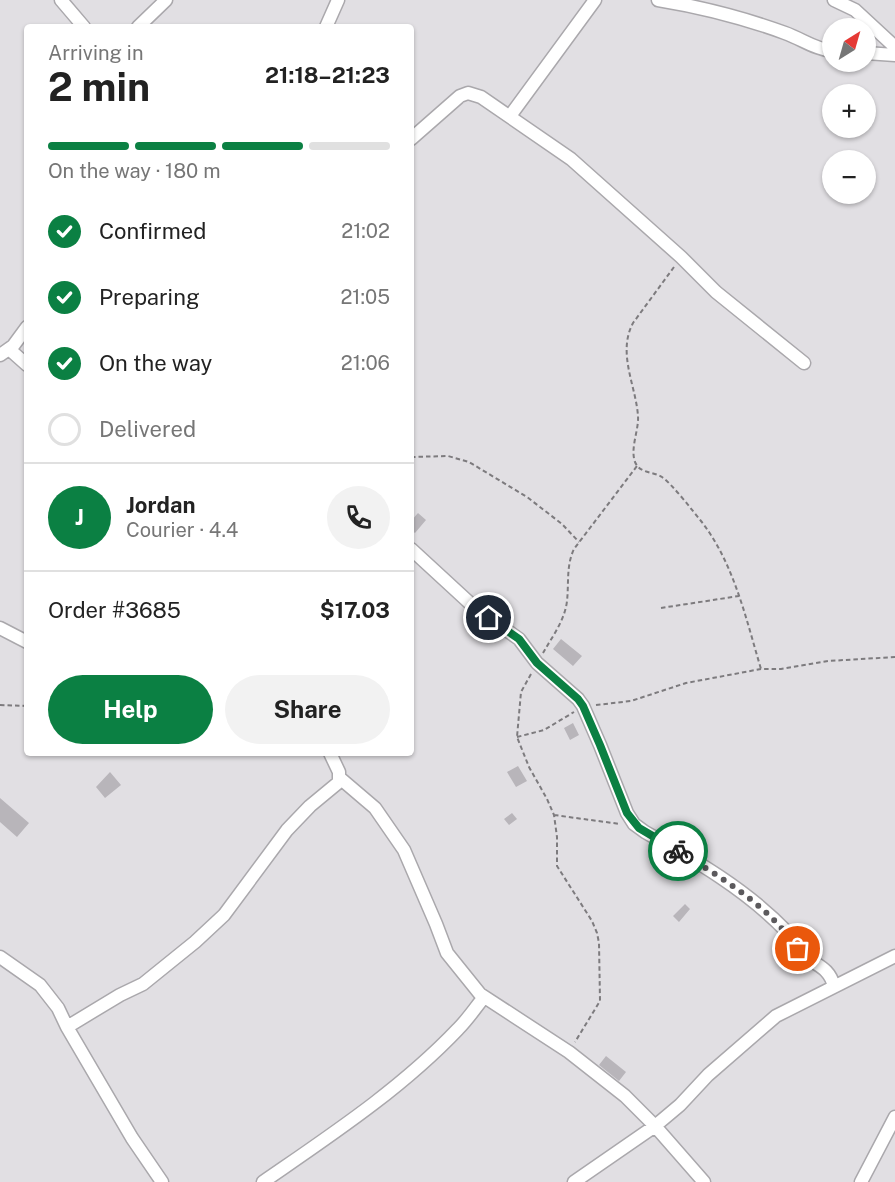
<!DOCTYPE html>
<meta charset="utf-8">
<style>
:root{--surface:#fff;--page:#f2f2f2;--text:#222;--muted:#767676;--line:#e0e0e0;--accent:#0b8043}
body{margin:0;font-family:"Public Sans",sans-serif;background:var(--page);color:var(--text);height:100vh;display:flex;flex-direction:column;font-size:22px;white-space:nowrap}
*{box-sizing:border-box;margin:0}
p{font-size:20px;color:var(--muted)}
.icon{flex:none;width:33px;height:33px;fill:none;stroke:currentColor;stroke-width:2;stroke-linecap:round;stroke-linejoin:round}
.map{position:relative;flex:1;overflow:hidden}
.sheet{position:absolute;left:24px;top:24px;width:390px;height:732px;display:flex;flex-direction:column;background:var(--surface);border-radius:6px;box-shadow:0 2px 4px #0004}
.sheet>*{flex:none}
.needle{width:39px;rotate:37deg}
.buttons{position:absolute;left:822px;top:18px;display:grid;gap:12px}
.buttons a{display:grid;place-items:center;width:54px;height:54px;border-radius:50%;background:var(--surface);box-shadow:0 2px 4px #0004;font-size:30px}
.pin{position:absolute;display:grid;place-items:center;width:51px;height:51px;color:#fff;margin:-26px;border:3px solid #fff;border-radius:50%;box-shadow:0 2px 6px #0007}
.courier{position:absolute;display:grid;place-items:center;width:60px;height:60px;margin:-30px;border:4px solid #0b8043;border-radius:50%;background:#fff;color:#222;box-shadow:0 2px 8px #0007}
.head em{font-style:normal;font-weight:700}
.head div{display:flex;flex-direction:column-reverse}
.head{display:flex;align-items:center;justify-content:space-between;height:102px;padding:0 24px}
h1{font-size:39px;font-weight:700;line-height:45px}
.bar{display:grid;grid-template-columns:repeat(4,1fr);gap:9px 6px;align-content:center;height:72px;padding:0 24px}
.bar i{height:8px;border-radius:4px;background:var(--line)}
.bar .current{background:var(--accent)}
.bar p{grid-column:span 4}
.line{display:flex;align-items:center;gap:15px;padding:0 24px;border-top:2px solid var(--line)}
.line div{flex:1}
.round{display:grid;place-items:center;flex:none;width:63px;height:63px;border-radius:32px;background:var(--page)}
ol{padding:0 24px;list-style:none}
li{display:flex;align-items:center;gap:18px;height:66px}
li p{margin-inline-start:auto}
li .icon{padding:6px;border-radius:50%;background:var(--accent);color:#fff;stroke-width:4}
li:last-child{color:var(--muted)}
li i{width:33px;height:33px;border:3px solid var(--line);border-radius:50%}
.action{display:flex;gap:12px;margin-top:auto;padding:12px 24px}
.action a{flex:1;height:69px;border-radius:36px;background:var(--accent);color:#fff;font-size:24px;font-weight:700;line-height:69px;text-align:center}
.action a+a{background:var(--page);color:var(--text)}
.map>svg:first-child{display:block}
.building{fill:#b8b5ba}
.lines{fill:none;stroke-linecap:round;stroke-linejoin:round}
.street-casing{stroke:#aaa8ac;stroke-width:15}
.path{stroke:#7d7b7e;stroke-width:2;stroke-dasharray:4.5 3;stroke-linecap:butt}
.street{stroke:#fff;stroke-width:12}
.done{stroke:#5c5a5d;stroke-width:6;stroke-dasharray:0 10.8}
.route{stroke:#0b8043;stroke-width:8}
</style>
<div class="map">
<svg width="895" height="1182" viewBox="0 0 895 1182">
<rect width="100%" height="100%" fill="#e1dfe3"/>
<!-- building -->
<path class="building" d="M418,513L426,520L415,533L411,530V521Z
M561,639L582,656L573,666L553,649Z
M573,723L579,735L570,740L564,728Z
M518,766L527,781L516,787L507,772Z
M110,772L121,785L105,798L96,787Z
M0,798L29,823L17,837L0,822Z
M512,813L517,819L509,825L504,819Z
M685,904L690,909L679,922L673,916Z
M606,1056L626,1072L619,1081L599,1065Z"/>
<g class="lines">
<defs>
<path id="street" d="M61,0L84,27
M658,0C701,7 744,18 785,33C802,39 814,49 832,51
M834,0L855,10L895,47
M138,27L166,0
M326,27L338,0
M866,53L895,55
M510,116L595,0
M411,139L460,96L468,93L481,97L571,159L681,257L716,292L804,363
M9,349L27,365
M0,355L13,346L27,327
M411,549L474,607L519,639L537,663L578,699L583,706L600,745L627,813L634,824L645,832C695,860 747,890 787,932C792,938 794,946 800,951C813,966 828,964 834,986
M0,628L27,642
M341,779L375,808L404,850L436,924L447,953L480,994L569,1052L625,1096L655,1126L704,1182
M0,957L40,985L58,1008L67,1027L120,995L143,984L195,942L224,915L287,830L310,806L339,782V772L330,753
M67,1027L132,1138L162,1182
M263,1182C331,1135 401,1089 458,1029C468,1019 476,1007 484,997
M574,1182L655,1126L680,1105L708,1075L776,1016L895,956
M861,1182L895,1117"/>
</defs>
<!-- street casing -->
<use href="#street" class="street-casing"/>
<!-- path -->
<path class="path" d="M674,267L633,323C617,353 636,386 638,416C639,430 630,448 635,462C640,474 653,471 662,477C673,485 692,510 701,521C734,563 746,619 761,669
M411,457L448,456L469,462L527,497L562,524L579,542
M661,608L739,596
M543,653C552,637 565,620 567,601C569,583 566,566 574,549L637,466
M531,674L521,692L517,737L529,767L547,799L554,815L557,837V866L592,921L597,933L599,943L600,1001L575,1042
M0,705L27,706
M596,705L631,701L686,683L761,669H781L828,661L895,657
M517,737L544,730L574,712
M554,815L620,824"/>
<!-- street -->
<use href="#street" class="street"/>
</g>
<g class="lines">
<!-- done -->
<path class="done" d="M678,851C722,878 769,906 798,949"/>
<!-- route -->
<path class="route" d="M489,618L519,639L537,663L578,699L583,706L600,745L627,813L639,828L678,851"/>
</g>
</svg>
<div class="buttons">
<a><svg class="needle" viewBox="-14 -14 28 28"><path d="M0-13l5 13h-10z" fill="#e53935"/><path d="M0 13l5-13h-10z" fill="#767676"/></svg></a>
<a>+</a>
<a>−</a>
</div>
<div class="pin" style="left:798px;top:949px;background:#ea580c"><svg class="icon" aria-label="bag" viewBox="0 0 24 24"><path d="M5 8h14l-1 12H6zM9 8a3 3 0 0 1 6 0"/></svg></div>
<div class="pin" style="left:489px;top:618px;background:#1f2937"><svg class="icon" aria-label="home" viewBox="0 0 24 24"><path d="M3 11l9-7 9 7M6 9v11h12V9"/></svg></div>
<div class="courier" style="left:678px;top:851px"><svg class="icon" aria-label="bike" viewBox="0 0 24 24"><circle cx="6" cy="16" r="4"/><circle cx="18" cy="16" r="4"/><path d="M6 16l4-8h5l3 8M10 8l3 8H6M13 5h3"/></svg></div>
<section class="sheet">
<div class="head"><div><h1>2 min</h1><p>Arriving in</p></div><em>21:18–21:23</em></div>
<div class="bar"><i class="current"></i><i class="current"></i><i class="current"></i><i></i><p>On the way · 180 m</p></div>
<ol>
<li><svg class="icon" aria-label="check" viewBox="0 0 24 24"><path d="M5 12l5 5 9-10"/></svg>Confirmed<p>21:02</p></li>
<li><svg class="icon" aria-label="check" viewBox="0 0 24 24"><path d="M5 12l5 5 9-10"/></svg>Preparing<p>21:05</p></li>
<li><svg class="icon" aria-label="check" viewBox="0 0 24 24"><path d="M5 12l5 5 9-10"/></svg>On the way<p>21:06</p></li>
<li><i></i>Delivered</li>
</ol>
<div class="line" style="height:108px"><b class="round" style="background:var(--accent);color:#fff">J</b><div><b>Jordan</b><p>Courier · 4.4</p></div><a class="round"><svg class="icon" aria-label="phone" viewBox="0 0 24 24"><path d="M5 4h4l2 5-3 2q2 4 5 5l2-3 5 2v4C11 20 4 13 5 4z"/></svg></a></div>
<div class="line" style="height:78px"><div>Order #3685</div><b>$17.03</b></div>
<div class="action"><a>Help</a><a>Share</a></div>
</section>
</div>
